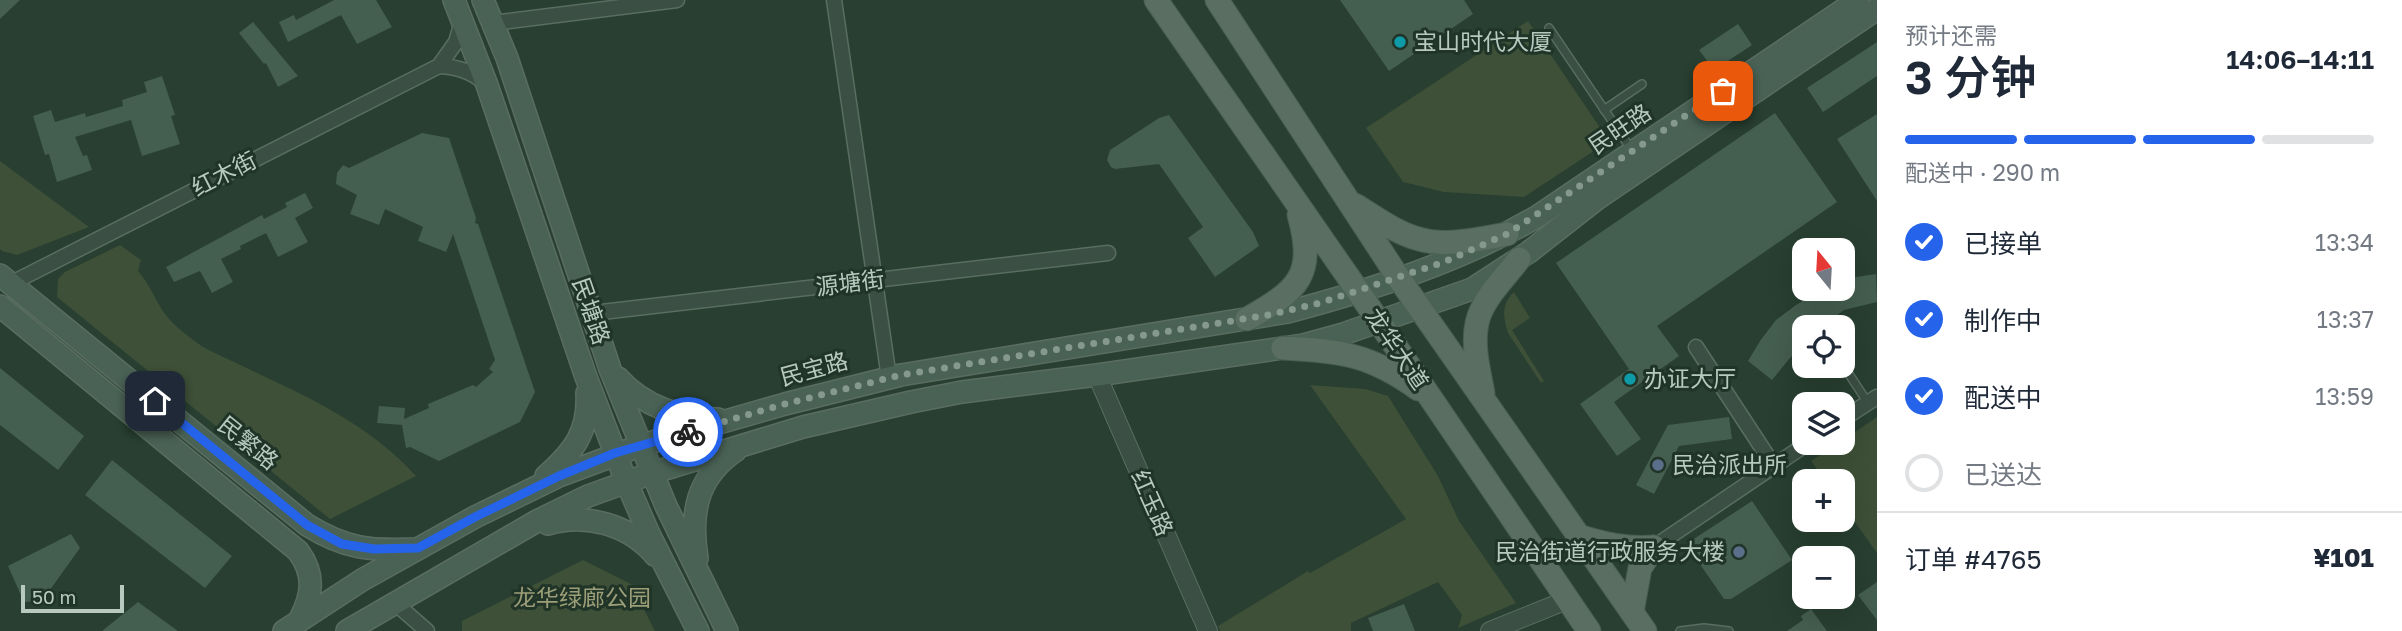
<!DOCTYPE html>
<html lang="zh">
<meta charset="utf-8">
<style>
:root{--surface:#fff;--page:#f2f2f3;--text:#1f2937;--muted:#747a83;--line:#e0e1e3;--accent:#2563eb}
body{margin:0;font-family:"Golos Text","Noto Sans SC",sans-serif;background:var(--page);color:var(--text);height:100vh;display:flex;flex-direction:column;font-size:26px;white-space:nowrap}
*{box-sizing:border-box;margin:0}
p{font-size:23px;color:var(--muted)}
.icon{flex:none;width:38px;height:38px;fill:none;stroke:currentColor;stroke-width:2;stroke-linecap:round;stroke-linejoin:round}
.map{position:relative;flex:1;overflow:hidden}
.side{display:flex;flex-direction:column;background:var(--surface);width:525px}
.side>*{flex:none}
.needle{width:46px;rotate:342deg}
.controls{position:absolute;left:1792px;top:238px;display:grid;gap:14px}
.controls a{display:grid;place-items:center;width:63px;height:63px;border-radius:14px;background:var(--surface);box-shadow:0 7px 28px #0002;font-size:35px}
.scale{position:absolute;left:21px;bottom:18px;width:103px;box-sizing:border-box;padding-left:7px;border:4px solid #b8cac0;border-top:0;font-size:19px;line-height:24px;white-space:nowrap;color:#b8cac0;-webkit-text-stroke:5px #203428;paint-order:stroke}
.pin{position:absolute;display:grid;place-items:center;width:60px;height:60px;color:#fff;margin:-30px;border-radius:14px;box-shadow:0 4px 10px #0006}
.courier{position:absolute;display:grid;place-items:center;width:70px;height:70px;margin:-35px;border:5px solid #2563eb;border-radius:50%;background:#fff;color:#222;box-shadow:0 2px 9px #0007}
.summary em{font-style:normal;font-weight:600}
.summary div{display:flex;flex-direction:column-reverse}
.summary{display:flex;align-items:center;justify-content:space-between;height:119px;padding:0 28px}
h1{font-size:46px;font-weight:600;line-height:52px}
.bar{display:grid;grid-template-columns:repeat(4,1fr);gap:10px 7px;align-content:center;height:84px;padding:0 28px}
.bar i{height:9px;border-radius:5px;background:var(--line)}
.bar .active{background:var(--accent)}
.bar p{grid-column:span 4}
.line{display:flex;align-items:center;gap:18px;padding:0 28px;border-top:2px solid var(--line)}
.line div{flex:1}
ol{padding:0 28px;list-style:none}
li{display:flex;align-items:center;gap:21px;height:77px}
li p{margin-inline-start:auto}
li .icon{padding:7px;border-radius:50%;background:var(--accent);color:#fff;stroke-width:4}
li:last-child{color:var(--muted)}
li i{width:38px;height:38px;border:4px solid var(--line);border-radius:50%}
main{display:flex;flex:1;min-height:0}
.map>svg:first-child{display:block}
.green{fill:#3e5037}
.building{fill:#445e4f}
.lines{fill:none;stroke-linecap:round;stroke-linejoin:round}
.service-casing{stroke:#596d61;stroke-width:10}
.minor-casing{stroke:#596d61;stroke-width:17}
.tertiary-casing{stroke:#596d61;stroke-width:20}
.secondary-casing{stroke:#596d61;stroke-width:24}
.primary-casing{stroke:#485b50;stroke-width:25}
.service{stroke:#3c4f44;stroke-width:7}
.minor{stroke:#3c4f44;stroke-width:14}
.tertiary{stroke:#3c4f44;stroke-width:18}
.secondary{stroke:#4a6255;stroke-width:21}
.primary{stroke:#5a6f62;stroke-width:23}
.done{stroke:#86998e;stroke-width:7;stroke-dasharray:0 12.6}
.route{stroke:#2563eb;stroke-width:9}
.culture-dot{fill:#0f9aa8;stroke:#203428;stroke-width:2.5}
.service-dot{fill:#5c6f8a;stroke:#203428;stroke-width:2.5}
.labels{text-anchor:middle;stroke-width:6;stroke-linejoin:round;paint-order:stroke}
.poi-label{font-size:23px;fill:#b8cac0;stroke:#203428;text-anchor:start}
.street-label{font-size:23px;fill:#b8cac0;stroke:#203428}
.park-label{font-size:23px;fill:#9c9e78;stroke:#203428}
</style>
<main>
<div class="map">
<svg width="1877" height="631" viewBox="0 0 1877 631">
<rect width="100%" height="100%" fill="#283f31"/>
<!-- green -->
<path class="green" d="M1528,21L1609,141L1524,197L1444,192L1403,182L1366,128Z
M0,161L89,227L17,255L2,251L0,249Z
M120,245L141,260L138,271C150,284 155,300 165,314C176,328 189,337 203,347C276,384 360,413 416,476L330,519L57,297L58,279L65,272Z
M1514,292L1530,318L1512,330L1544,381L1541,383L1508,333C1503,317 1501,304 1514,292Z
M1310,385L1365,389L1388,396L1438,476L1459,521L1516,603L1458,628L1462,615L1438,582L1351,623V631H1220L1218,626L1308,571L1310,573L1406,519Z
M1877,417V553L1843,505V481H1826L1811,461L1838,443H1843V440Z
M583,560L631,584L655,631H462V621Z"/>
<!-- building -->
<path class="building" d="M0,0H20L0,19Z
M334,0H376L392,27L357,44L341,15L288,42L279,22L294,15L296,20Z
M1340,0H1464L1473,14L1389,71Z
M253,22L298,76L278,87L266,63L264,64L239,33Z
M1738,24L1752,45L1714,70L1699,50Z
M1877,42V76L1823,112L1807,88Z
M162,76L175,115L171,116L180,144L142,156L131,120L75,137L83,156L87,155L92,170L57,182L49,154L45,155L33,116L51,110L55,122L85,113L86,117L123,106L122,100L147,92L144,82Z
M1775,113L1837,202L1657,326L1679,356L1614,402L1641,439L1617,456L1580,404L1629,369L1556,263Z
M1877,114V201L1837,139Z
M1169,115L1253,232L1259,246L1215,277L1188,238L1203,227L1159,164L1115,169L1111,167L1107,160L1110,150L1159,118Z
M422,133L449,138L476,218L475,223L478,224L535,392L520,422L439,461L410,447L406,448L402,425L377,423L379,406L405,408L404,419L429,408L428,404L473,385L476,387L493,372L489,369L495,360L453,234L446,252L418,241L423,227L385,209L379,225L350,214L357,195L336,184L337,173L343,165L349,168Z
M305,193L313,208L295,218L308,242L278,257L266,233L240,246L241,249L221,259L233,282L212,293L200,271L174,282L166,267L262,215L264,219L287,207L285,203Z
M1876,274L1877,302L1844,310L1833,318L1834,327H1804V345L1790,358L1772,380L1748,361L1760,341L1776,320L1796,305L1823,289H1843V279Z
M0,368L84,436L58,470L0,425Z
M1729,417L1732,439L1679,446L1654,494L1636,485L1668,425Z
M112,460L232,556L205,588L85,495Z
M1752,501L1792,560L1731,599H1724L1686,544Z
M71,534L80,548L42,601L24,602L8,566Z
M1877,582V620L1858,595Z
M138,602L178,631H102Z
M1404,604L1415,631H1373L1368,618Z
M1811,609L1827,631H1787L1803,620L1801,616Z"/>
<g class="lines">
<defs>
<path id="service" d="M1549,28L1631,149
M1604,110L1642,84
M1843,365L1868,403
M1680,631L1704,628L1729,631"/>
<path id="minor" d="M834,0L889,378
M493,23L677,0
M439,66C457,67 471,71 485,83
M10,284L439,66L456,42L462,22
M593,313L1108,253
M1696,347L1774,466
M1843,419L1877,397
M1654,547L1808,443
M394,602L427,631"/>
<path id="tertiary" d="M1097,375L1208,631
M1490,631L1567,600"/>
<path id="secondary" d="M454,0L487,85L586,377L626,481L649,534L698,631
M483,0L507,58L610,369L666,506L727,631
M0,275L307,525C346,549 370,551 415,549
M0,306L298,551C315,574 313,594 300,619
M618,378C643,406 680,419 718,419
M546,476C574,451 589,432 587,393
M548,524C586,513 628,524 655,555
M697,558C690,514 696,478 735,451
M284,631L362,580L475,517L559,476L642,445L785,404L901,375L1288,312C1374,289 1462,261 1538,216L1858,0
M347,631L537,521L588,496L652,473L803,427L911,402L962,392L1097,375L1303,345L1343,334L1472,289L1529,252L1598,198L1877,9"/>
<path id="primary" d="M1156,0L1358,291L1589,631
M1217,0L1398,277L1645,631
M1355,205C1375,217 1396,233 1419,239C1446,247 1480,239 1507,234
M1247,319C1298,290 1316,276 1299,215
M1283,348C1340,351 1370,354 1418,389
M1483,393C1479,371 1472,346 1477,323C1482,299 1505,278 1519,259
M1578,536C1604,544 1627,549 1654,547
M1632,612L1640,568L1654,547"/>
</defs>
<!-- service casing -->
<use href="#service" class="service-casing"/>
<!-- minor casing -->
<use href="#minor" class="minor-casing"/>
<!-- tertiary casing -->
<use href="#tertiary" class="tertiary-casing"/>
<!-- secondary casing -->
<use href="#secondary" class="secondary-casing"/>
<!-- primary casing -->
<use href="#primary" class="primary-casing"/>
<!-- service -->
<use href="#service" class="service"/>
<!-- minor -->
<use href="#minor" class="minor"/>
<!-- tertiary -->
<use href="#tertiary" class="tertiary"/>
<!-- secondary -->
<use href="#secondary" class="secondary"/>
<!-- primary -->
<use href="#primary" class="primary"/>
</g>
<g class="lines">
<!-- done -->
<path class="done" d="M688,432L785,404L901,375L1268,315L1320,303L1444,262L1507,234L1723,91"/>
<!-- route -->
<path class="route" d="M155,401L307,525L342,544L374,549L418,548L475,517L559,476L615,453L688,432"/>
</g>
<!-- markers -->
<g class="culture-dot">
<circle cx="1400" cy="42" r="7"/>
<circle cx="1630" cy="379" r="7"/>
</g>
<g class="service-dot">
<circle cx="1658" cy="465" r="7"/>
<circle cx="1739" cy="552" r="7"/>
</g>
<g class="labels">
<!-- poi labels -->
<g class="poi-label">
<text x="1414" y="50">宝山时代大厦</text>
<text x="1644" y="387">办证大厅</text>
<text x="1672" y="473">民治派出所</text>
<text x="1725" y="560" text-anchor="end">民治街道行政服务大楼</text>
</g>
<!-- street labels -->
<g class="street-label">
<text transform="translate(1620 129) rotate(-34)" y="8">民旺路</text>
<text transform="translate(224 174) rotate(-27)" y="8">红木街</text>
<text transform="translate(850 283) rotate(-7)" y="8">源塘街</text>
<text transform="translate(591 311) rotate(71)" y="8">民塘路</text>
<text transform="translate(1397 349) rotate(56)" y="8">龙华大道</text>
<text transform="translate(814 369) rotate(-15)" y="8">民宝路</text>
<text transform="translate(248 443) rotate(39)" y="8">民繁路</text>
<text transform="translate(1152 503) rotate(66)" y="8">红玉路</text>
</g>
<!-- park labels -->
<g class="park-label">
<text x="582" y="606">龙华绿廊公园</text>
</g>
</g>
</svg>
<div class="controls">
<a><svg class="needle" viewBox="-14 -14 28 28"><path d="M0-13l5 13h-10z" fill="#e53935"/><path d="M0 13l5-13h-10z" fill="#747a83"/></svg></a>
<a><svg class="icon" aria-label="locate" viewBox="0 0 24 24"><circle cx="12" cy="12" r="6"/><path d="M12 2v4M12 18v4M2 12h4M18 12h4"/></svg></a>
<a><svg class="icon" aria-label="layers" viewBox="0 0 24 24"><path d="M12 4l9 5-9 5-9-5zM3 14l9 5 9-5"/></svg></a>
<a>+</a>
<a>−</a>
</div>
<div class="scale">50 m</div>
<div class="pin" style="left:1723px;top:91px;background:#ea580c"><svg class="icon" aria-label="bag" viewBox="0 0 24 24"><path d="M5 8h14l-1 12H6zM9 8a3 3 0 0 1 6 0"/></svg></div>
<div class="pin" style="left:155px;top:401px;background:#1f2937"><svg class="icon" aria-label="home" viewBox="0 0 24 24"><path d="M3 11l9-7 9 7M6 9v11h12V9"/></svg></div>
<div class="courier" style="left:688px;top:432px"><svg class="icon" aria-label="bike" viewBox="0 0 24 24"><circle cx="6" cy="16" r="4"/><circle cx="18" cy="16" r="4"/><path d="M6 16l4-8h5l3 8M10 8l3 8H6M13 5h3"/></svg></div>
</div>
<section class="side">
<div class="summary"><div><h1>3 分钟</h1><p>预计还需</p></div><em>14:06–14:11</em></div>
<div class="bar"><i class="active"></i><i class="active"></i><i class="active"></i><i></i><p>配送中 · 290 m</p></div>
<ol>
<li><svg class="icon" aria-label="check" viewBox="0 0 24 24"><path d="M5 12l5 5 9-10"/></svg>已接单<p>13:34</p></li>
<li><svg class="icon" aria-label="check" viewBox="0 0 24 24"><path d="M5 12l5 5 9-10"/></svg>制作中<p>13:37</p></li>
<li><svg class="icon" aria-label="check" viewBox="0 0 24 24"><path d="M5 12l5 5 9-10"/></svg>配送中<p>13:59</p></li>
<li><i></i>已送达</li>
</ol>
<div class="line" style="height:91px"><div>订单 #4765</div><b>¥101</b></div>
</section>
</main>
